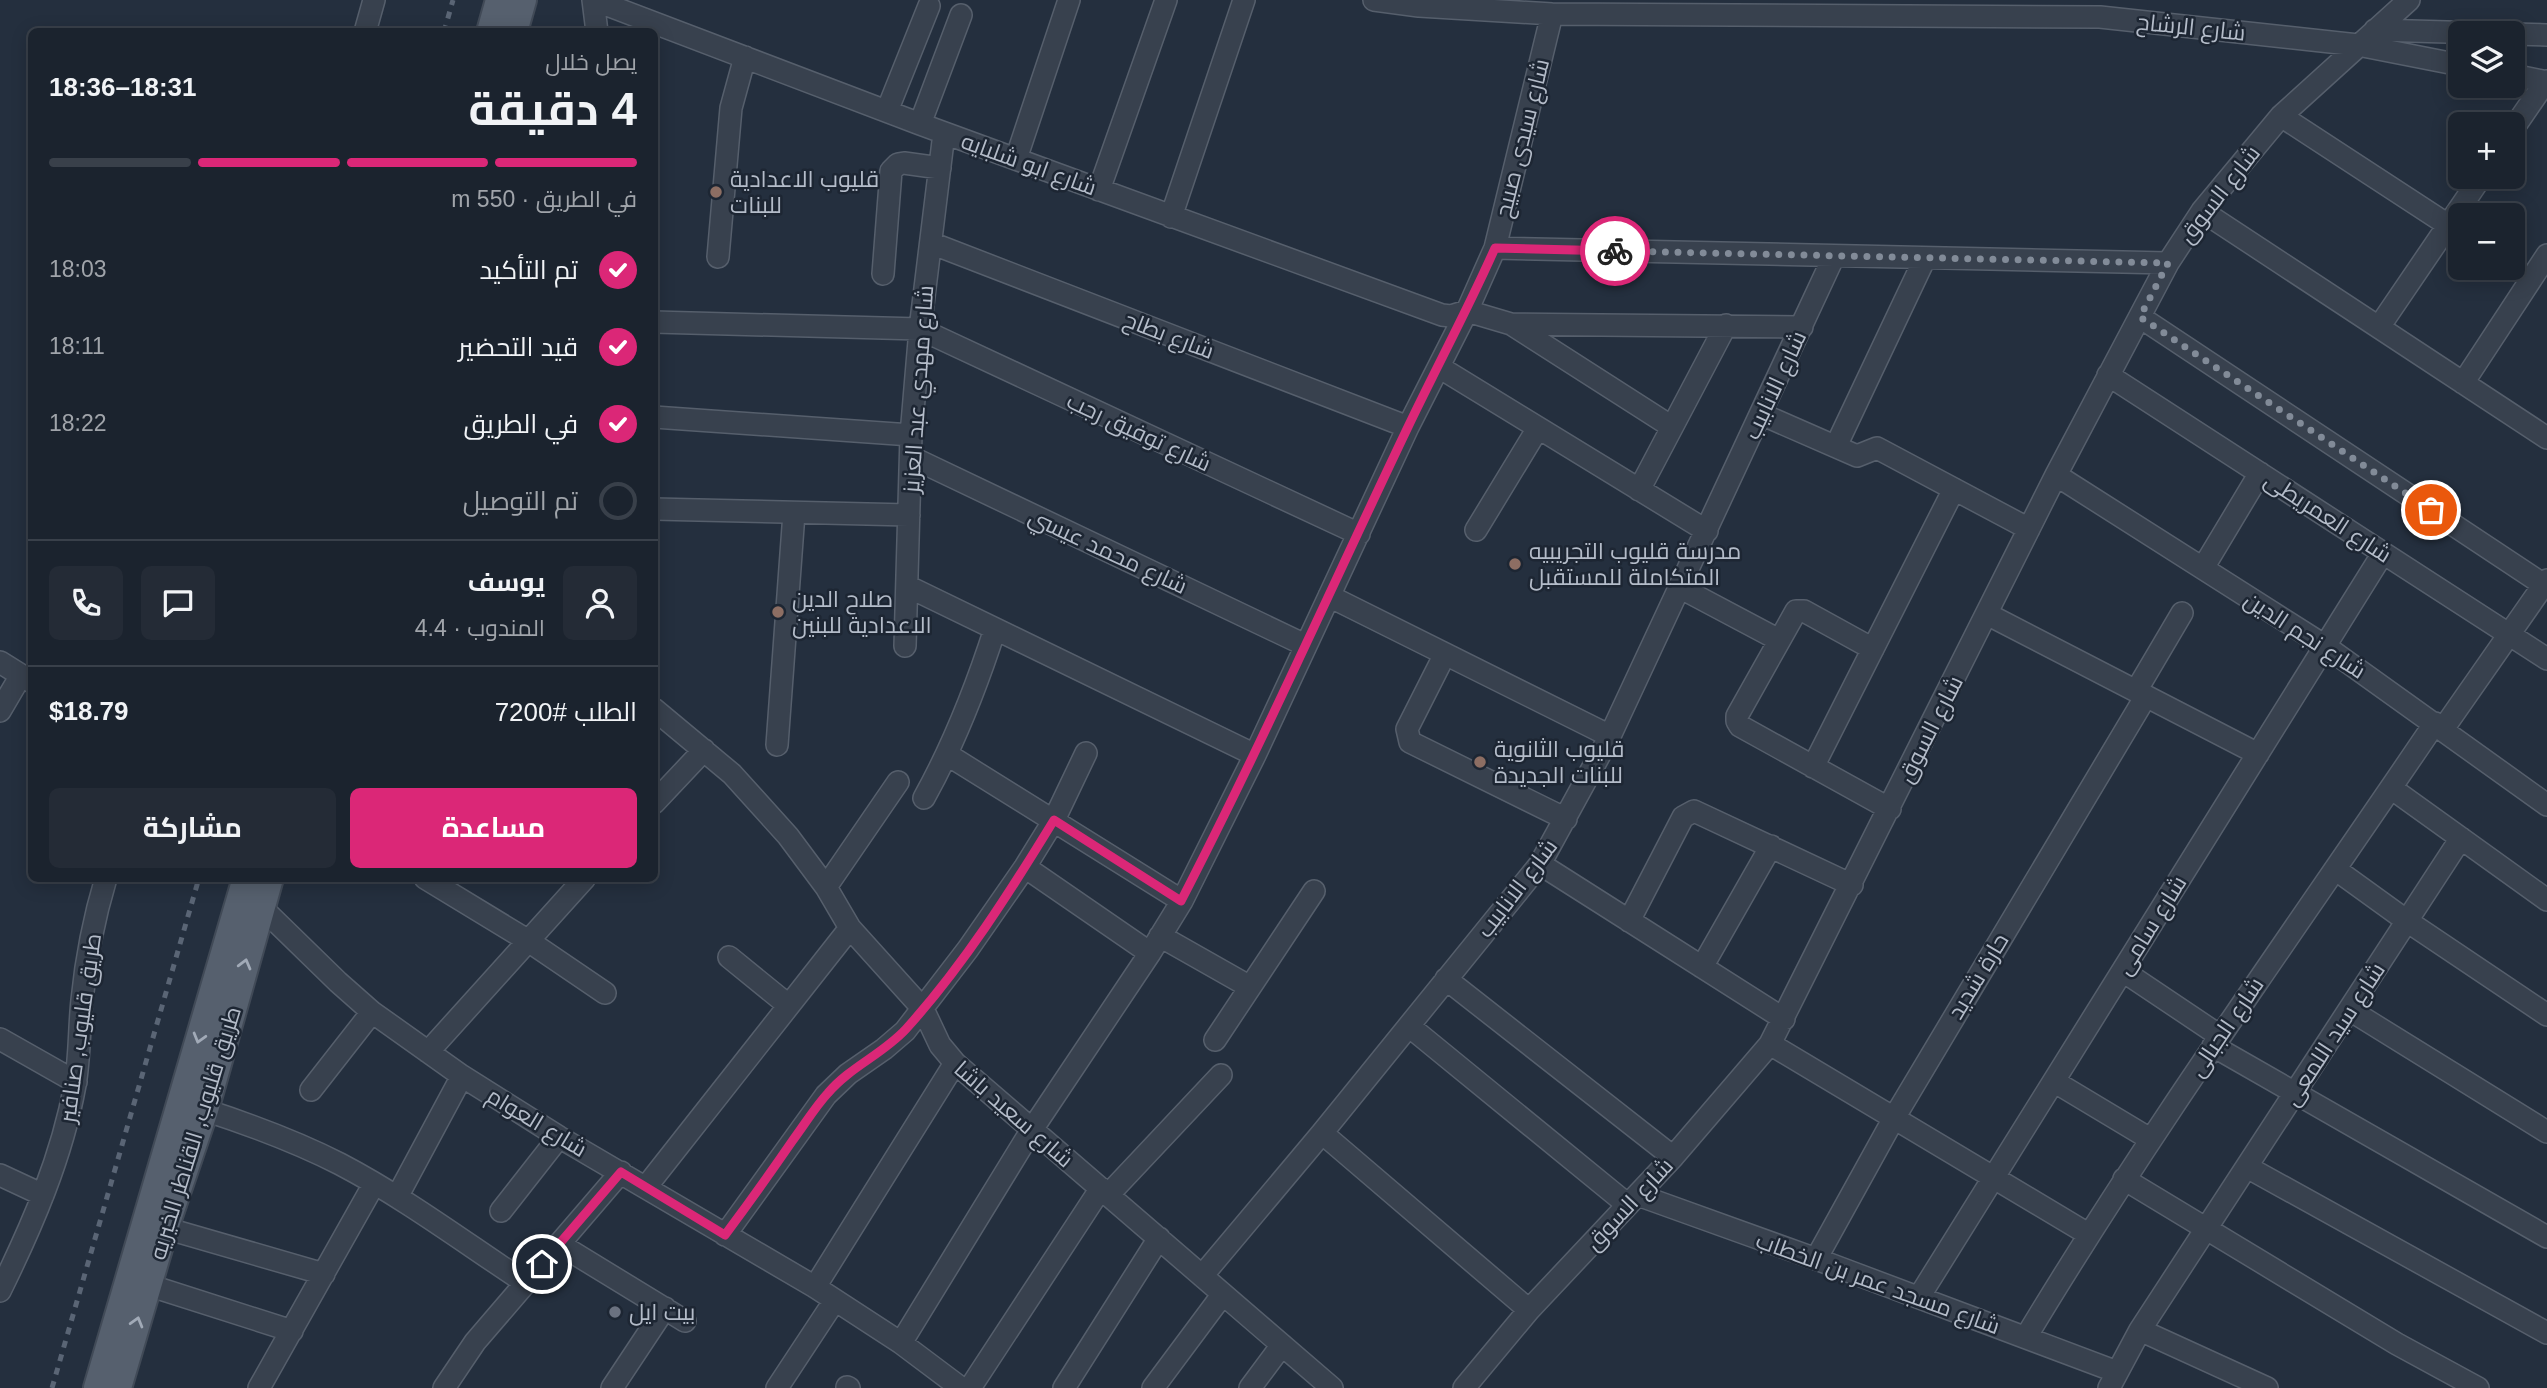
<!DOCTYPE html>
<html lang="ar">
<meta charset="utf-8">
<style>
:root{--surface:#1b232e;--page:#242b36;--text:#f1f3f6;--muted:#a0a4aa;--line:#39404a;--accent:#db2777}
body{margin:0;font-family:Helvetica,Cairo,sans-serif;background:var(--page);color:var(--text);direction:rtl;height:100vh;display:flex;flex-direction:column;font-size:26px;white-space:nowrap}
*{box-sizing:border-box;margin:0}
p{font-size:23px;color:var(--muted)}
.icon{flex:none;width:38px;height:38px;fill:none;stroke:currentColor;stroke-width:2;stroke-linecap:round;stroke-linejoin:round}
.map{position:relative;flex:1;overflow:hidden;direction:ltr}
.details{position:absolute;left:28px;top:28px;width:630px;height:854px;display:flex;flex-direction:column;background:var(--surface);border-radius:10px;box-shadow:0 4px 18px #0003,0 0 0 2px var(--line);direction:rtl}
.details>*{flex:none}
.controls{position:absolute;left:2448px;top:21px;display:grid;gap:14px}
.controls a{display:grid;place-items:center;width:77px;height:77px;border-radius:10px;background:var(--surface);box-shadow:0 4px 18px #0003,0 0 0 2px var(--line);font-size:35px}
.pin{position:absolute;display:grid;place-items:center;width:60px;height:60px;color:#fff;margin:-30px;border:4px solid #fff;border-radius:50%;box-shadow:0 2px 7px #0007}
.courier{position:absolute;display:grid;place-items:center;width:70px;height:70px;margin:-35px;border:5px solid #db2777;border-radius:50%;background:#fff;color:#222;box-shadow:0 2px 9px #0007}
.overview em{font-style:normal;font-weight:700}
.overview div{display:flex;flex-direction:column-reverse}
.overview{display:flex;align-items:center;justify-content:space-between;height:119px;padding:0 21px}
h1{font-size:46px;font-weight:700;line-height:52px}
.bar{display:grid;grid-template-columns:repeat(4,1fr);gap:10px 7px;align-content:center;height:84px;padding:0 21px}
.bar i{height:9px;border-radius:5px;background:var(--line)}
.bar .current{background:var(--accent)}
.bar p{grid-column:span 4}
.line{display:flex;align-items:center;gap:18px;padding:0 21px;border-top:2px solid var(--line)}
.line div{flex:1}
.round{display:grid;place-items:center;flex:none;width:74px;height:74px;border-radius:10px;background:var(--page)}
ol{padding:0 21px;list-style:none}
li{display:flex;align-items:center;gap:21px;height:77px}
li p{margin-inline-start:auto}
li .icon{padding:7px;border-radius:50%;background:var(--accent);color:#fff;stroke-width:4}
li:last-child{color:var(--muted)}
li i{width:38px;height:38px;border:4px solid var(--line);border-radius:50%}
.primary-button{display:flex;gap:14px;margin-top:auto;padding:14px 21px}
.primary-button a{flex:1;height:80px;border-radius:10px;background:var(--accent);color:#fff;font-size:28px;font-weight:700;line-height:80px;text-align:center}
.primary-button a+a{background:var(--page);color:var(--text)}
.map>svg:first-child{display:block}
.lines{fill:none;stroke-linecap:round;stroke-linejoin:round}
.minor-casing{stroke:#565f6c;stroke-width:24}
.major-casing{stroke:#414a57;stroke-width:30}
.minor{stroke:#38414e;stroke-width:21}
.major{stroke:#56606e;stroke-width:26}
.rail{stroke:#5a6575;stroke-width:5;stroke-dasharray:7 7;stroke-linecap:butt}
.oneway{stroke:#a1aab7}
.done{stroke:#828b98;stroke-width:7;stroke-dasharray:0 12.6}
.route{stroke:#db2777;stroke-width:9}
.education-dot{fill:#8d6e63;stroke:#1d2633;stroke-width:2.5}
.worship-dot{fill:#6b7280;stroke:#1d2633;stroke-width:2.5}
.labels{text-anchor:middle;stroke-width:5;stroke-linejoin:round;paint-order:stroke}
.street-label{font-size:23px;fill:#b4bcc9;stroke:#1d2633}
.poi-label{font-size:23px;fill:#b4bcc9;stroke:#1d2633;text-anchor:start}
</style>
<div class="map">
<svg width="2547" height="1388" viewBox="0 0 2547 1388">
<rect width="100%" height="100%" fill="#242f3e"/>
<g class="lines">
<defs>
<path id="minor" d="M593,0L597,32
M594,0L920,124L1442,315L1451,316L1467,311L1511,324L1672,427
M1374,0L1419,6L1552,14L2100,17L2358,45L2460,65
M2375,30L2483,33
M365,32L374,0
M2513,34L2547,35
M2513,75L2547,82
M887,111L929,6
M2281,116L2448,225
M920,124L961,15
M2513,129L2546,81
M1016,159L1069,0
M1099,190L1166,0
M2202,211L2547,438
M1171,217L1244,0
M931,243L1408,427
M1495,248L2168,263
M718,257L731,108L745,57
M883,274L891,171L898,164L904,163L940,168
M2140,317L2547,587
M654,322L920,329L1359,534
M1511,324L1802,327
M2379,327L2481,177
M1439,367L1707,531
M2108,375L2547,659
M2463,383L2547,255
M1761,414L1857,456L1877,448L2029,529
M654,417L911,435
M1836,446L1925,258
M911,457L1305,645
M2056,475L2325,646L2547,805
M1639,490L1726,325
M654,509L909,515
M1476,530L1538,428
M2203,568L2260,473
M907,586L1255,755
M1681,588L1779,640
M1329,596L1610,736
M1987,614L2258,754
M905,646L911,435L920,329L944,133
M1873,649L1804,611H1796L1737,716V721L1740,726L1890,809
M1445,654L1407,729L1410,742L1566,819
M0,662L32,682
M2136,691L2182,613
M654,709L732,774L788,836L826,887L850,928L923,1009L940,1045L955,1063L1332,1388
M0,711L20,677
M2443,729L2547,580
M777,745L794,513
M948,755L1182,901
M1813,767L1954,489
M2391,788L2547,900
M924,798C954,744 976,688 995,629
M654,803L704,750
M1540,864L1784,1019
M1025,867L1150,953
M2335,869L2407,921L2547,1015
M425,878L527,940L605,993
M826,887L898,782
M252,901L261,907L338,982L372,1012L462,1076L559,1137L815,1287L901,1343L961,1388
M1629,921L1683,817L1694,811L1852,885
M1160,936L1250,987
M729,957L788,1005
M1702,967L1771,846
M2123,971L2220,1036
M1446,979L1673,1157
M2350,1010L2547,1132
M1409,1026L1628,1205
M0,1039L76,1082
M1215,1040L1314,891
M1770,1044L2088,1234
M2213,1046L2547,1237
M428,1052L585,878
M2055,1082L2150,1139
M311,1090L372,1012
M205,1110C251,1125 297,1142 340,1164C405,1198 465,1243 526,1283
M1322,1133L1529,1310
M2247,1167L2547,1333
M0,1175L43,1195
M2124,1179L2397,1344L2478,1388
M646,1187L850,928
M1108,1195L1221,1075
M1638,1195L1816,1259L2117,1372
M397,1197L462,1076
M501,1211L559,1137
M165,1228L324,1274
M725,1235L826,1095L848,1074L884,1049L905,1031L968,949L1025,867L1054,820L1086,753
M559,1244L685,1321
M1816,1259L1894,1118L2146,696
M1202,1276L1322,1133L1540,864L1610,736L1834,256
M148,1285L292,1331
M815,1287L955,1063
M0,1291C32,1226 62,1157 75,1085C80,1057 79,1028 82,1000C86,959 94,918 106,878
M1919,1297L2383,553
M2140,1330L2267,1388
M2026,1337C2153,1126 2297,927 2435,723
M901,1343L1031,1131L1150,953L1182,901L1255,755L1408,427L1467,311L1495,248L1552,14
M847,1387L849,1388
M259,1388L374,1184
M444,1388L475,1342L621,1172
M612,1388L665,1308
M777,1388L835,1300
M970,1388L1101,1188
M1064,1388L1159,1238
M1153,1388L1223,1294
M1250,1388L1282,1345
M1464,1388L1529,1310L1673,1157L1770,1044L2056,475L2168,263L2202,211L2281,116L2409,0
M2109,1388L2140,1330L2461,838"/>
<path id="major" d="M490,32L499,0
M514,32L523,0
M97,1388L246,878
M118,1388L165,1228L205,1110L270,878"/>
</defs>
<!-- minor casing -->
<use href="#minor" class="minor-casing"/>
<!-- major casing -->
<use href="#major" class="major-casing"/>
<!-- minor -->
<use href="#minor" class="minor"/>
<!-- major -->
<use href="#major" class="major"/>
<!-- rail -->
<path class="rail" d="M444,32L453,0
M52,1388L199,878"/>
</g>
<!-- one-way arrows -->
<defs><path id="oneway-chevron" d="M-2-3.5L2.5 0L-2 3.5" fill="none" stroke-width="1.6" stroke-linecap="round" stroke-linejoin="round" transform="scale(1.75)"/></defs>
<g class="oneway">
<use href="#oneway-chevron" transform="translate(245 964) rotate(-75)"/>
<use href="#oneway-chevron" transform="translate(199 1038) rotate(106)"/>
<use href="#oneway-chevron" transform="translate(137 1322) rotate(-74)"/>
</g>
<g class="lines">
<!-- done -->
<path class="done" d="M1615,251L2168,263L2140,317L2431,510"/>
<!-- route -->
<path class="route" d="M542,1264L621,1172L725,1235C748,1204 771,1172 793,1140C805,1124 815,1107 828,1093C850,1067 883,1054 906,1029C963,966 1010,892 1054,820L1181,901C1261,746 1332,586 1407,429C1436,368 1468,309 1495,248L1615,251"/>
</g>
<!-- markers -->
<g class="education-dot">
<circle cx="716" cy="192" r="7"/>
<circle cx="1515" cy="564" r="7"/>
<circle cx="778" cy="612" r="7"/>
<circle cx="1480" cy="762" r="7"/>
</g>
<circle class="worship-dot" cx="615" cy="1312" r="7"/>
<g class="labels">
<!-- street labels -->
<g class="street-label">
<text transform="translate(2191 27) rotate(6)" y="8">شارع الرشاح</text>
<text transform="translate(1522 138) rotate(-76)" y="8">شارع سيدى صبيح</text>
<text transform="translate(1029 164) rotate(20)" y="8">شارع ابو شلبايه</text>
<text transform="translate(2219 194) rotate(-52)" y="8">شارع السوق</text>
<text transform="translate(1169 335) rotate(21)" y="8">شارع بطاح</text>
<text transform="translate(1775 385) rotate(-65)" y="8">شارع الانابيب</text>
<text transform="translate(918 389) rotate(-86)" y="8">شارع مهدي عبد العزيز</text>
<text transform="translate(1139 432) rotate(25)" y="8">شارع توفيق رجب</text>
<text transform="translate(2328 517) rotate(33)" y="8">شارع العمريطى</text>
<text transform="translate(1108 551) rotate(25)" y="8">شارع محمد عيسي</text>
<text transform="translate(2305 635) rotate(33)" y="8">شارع نجم الدين</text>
<text transform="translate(1930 729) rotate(-63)" y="8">شارع السوق</text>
<text transform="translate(1517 888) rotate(-53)" y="8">شارع الانابيب</text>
<text transform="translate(2151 925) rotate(-58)" y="8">شارع سامى</text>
<text transform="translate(1978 976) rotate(-59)" y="8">حارة شديد</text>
<text transform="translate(2226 1027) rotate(-56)" y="8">شارع الجبالى</text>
<text transform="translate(80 1028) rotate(-82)" y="8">طريق قليوب, صنافير</text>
<text transform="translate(2334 1034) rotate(-57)" y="8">شارع سيد اللمعى</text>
<text transform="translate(1014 1114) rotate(41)" y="8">شارع سعيد باشا</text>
<text transform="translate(537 1122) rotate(31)" y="8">شارع العوام</text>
<text transform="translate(195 1133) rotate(-73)" y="8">طريق قليوب, القناطر الخيريه</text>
<text transform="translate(1629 1204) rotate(-47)" y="8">شارع السوق</text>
<text transform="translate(1878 1283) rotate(20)" y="8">شارع مسجد عمر بن الخطاب</text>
</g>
<!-- poi labels -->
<g class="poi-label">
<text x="730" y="187">قليوب الاعدادية<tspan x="730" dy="26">للبنات</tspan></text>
<text x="1529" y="559">مدرسة قليوب التجريبيه<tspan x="1529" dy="26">المتكاملة للمستقبل</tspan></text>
<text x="792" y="607">صلاح الدين<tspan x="792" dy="26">الاعدادية للبنين</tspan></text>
<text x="1494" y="757">قليوب الثانوية<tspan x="1494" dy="26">للبنات الجديدة</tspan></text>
<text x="629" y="1320">بيت ايل</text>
</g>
</g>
</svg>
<div class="controls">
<a><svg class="icon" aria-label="layers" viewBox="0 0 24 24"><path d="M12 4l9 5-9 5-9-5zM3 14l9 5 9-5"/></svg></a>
<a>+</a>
<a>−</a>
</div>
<div class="pin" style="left:2431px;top:510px;background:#ea580c"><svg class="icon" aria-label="bag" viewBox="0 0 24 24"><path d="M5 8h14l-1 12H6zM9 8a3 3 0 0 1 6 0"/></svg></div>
<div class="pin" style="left:542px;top:1264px;background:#1f2937"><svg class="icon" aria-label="home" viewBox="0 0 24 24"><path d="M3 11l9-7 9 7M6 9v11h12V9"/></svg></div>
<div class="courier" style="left:1615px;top:251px"><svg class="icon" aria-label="bike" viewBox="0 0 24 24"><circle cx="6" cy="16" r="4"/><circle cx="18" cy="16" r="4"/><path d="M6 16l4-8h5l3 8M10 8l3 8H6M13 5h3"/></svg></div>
<section class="details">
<div class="overview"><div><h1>4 دقيقة</h1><p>يصل خلال</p></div><em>18:31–18:36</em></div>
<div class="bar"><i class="current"></i><i class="current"></i><i class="current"></i><i></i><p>في الطريق · 550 m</p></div>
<ol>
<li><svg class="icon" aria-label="check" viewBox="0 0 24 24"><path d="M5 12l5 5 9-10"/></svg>تم التأكيد<p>18:03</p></li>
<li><svg class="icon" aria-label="check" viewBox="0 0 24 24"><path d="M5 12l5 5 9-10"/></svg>قيد التحضير<p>18:11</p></li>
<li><svg class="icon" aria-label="check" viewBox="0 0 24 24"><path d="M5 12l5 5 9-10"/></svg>في الطريق<p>18:22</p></li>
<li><i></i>تم التوصيل</li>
</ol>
<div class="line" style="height:126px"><a class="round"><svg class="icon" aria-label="person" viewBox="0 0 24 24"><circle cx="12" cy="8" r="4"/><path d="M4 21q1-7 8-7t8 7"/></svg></a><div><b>يوسف</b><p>المندوب · 4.4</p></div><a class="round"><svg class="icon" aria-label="chat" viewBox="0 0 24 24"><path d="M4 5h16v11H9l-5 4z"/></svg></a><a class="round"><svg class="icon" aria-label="phone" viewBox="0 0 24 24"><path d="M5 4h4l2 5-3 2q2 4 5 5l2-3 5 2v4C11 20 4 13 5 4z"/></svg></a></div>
<div class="line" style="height:91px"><div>الطلب #7200</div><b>$18.79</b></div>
<div class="primary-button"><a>مساعدة</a><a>مشاركة</a></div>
</section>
</div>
